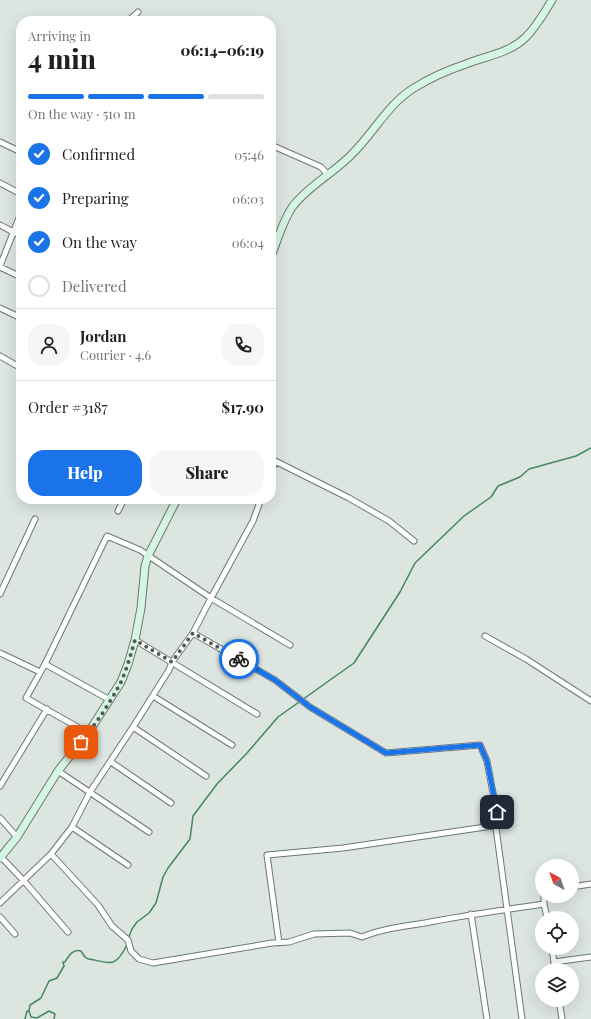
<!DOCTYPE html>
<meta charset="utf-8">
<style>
:root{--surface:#fff;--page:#f6f6f6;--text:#202124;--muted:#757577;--line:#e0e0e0;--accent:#1a73e8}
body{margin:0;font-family:"Playfair Display",serif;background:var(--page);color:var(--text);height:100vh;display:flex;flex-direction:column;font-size:15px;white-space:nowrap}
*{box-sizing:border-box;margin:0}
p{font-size:13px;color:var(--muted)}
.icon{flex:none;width:22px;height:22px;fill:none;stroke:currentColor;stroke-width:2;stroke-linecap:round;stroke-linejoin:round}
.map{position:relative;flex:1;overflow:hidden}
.sheet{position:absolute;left:16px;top:16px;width:260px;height:488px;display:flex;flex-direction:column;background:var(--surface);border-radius:16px;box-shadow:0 4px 16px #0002}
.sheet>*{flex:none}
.needle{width:26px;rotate:320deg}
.fabs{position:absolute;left:535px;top:859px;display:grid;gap:8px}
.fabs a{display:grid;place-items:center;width:44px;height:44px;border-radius:50%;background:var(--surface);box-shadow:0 4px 16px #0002;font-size:20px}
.pin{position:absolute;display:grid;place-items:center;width:34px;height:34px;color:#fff;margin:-17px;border-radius:8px;box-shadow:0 2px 6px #0006}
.courier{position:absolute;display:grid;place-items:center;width:40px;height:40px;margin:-20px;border:3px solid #1a73e8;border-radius:50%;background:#fff;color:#222;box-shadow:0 1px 5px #0007}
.summary em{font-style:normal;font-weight:800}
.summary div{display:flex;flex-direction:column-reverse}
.summary{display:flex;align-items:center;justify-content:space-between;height:68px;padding:0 12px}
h1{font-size:26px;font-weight:800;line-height:30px}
.bar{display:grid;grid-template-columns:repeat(4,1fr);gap:6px 4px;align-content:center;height:48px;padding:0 12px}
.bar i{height:5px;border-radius:3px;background:var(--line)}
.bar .selected{background:var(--accent)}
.bar p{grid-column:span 4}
.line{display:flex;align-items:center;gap:10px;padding:0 12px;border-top:1px solid var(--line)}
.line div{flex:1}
.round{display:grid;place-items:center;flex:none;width:42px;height:42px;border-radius:16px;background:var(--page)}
ol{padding:0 12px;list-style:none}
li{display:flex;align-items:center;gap:12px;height:44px}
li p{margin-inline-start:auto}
li .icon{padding:4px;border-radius:50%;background:var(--accent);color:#fff;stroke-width:4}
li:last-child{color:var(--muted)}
li i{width:22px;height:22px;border:2px solid var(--line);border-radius:50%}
.action{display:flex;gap:8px;margin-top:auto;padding:8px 12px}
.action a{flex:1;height:46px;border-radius:16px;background:var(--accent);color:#fff;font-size:16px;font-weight:800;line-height:46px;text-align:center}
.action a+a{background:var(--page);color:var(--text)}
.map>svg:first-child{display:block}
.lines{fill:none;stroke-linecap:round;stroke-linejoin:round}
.stream{stroke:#448662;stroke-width:1.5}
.street-casing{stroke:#6f7771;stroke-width:7}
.secondary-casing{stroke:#6f7771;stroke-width:9}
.street{stroke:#fff;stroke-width:5}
.secondary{stroke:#d4f5e3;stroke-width:7}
.done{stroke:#545955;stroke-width:4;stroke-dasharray:0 7.2}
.route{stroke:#1a73e8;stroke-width:5}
</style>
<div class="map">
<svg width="591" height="1019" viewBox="0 0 591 1019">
<rect width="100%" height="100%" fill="#dce5df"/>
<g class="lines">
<!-- stream -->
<path class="stream" d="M128,939L132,929L137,922L149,913L156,903L163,877L168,868L190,839L193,816L217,784L247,753L278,717L354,663L400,592L415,563L464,516L491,497L498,486L520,477L529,469L576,456L591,448
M29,1011L30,1005L41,998L49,981L57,978L64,966L63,962H65C69,955 73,949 81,951L85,957L88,959C110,962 114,970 127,945
M25,1019L27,1011H29L31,1017L37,1018L49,1011L55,1014L54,1019"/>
<defs>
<path id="street" d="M128,21L138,12
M0,142L21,152
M271,145L321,167L328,175
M0,183L21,194
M0,225L21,236
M0,266L21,213
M0,267L21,277
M0,308L21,318
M0,356L21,368
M271,459L349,498L389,521L414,541
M271,472L275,462
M118,511L124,499
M0,594L35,519
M193,633L275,680L310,707L386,753L480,745L487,761L499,825L496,828L522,1019
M485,636L526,659L591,701
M135,640L257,714
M0,653L40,672
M45,664L110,700
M153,696L232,745
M133,727L206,776
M88,733L26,698L45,664L107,536L140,550L211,598L290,645
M111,762L171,803
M58,771L149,832
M0,786L47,709
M0,818L17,837
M72,827L128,865
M51,854L98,905L112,926L128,940L131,951L139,959L153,963L272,943L289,942L314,934L350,933L362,937C382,929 404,926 425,923C465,915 504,910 544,904V896
M1,857L24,881L68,932
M572,887L591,884
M0,903L51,854L72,827L90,792L133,727L169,670L172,662L193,633L211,598L253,521L261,499
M544,904L547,918
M471,914L487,1019
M0,917L15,934
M279,943L267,855L343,848L499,825
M552,948L555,970
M554,962L591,957
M559,1000L562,1019"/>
<path id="secondary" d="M271,256C278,239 283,220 293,206C310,184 336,172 354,152C374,132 389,103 414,88C430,78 448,70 466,64C486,56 510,53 526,37C537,26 544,13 552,0
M0,858L17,837L58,771L88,733L121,682L128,664L135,640L141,608L145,566L148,556L177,499"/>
</defs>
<!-- street casing -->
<use href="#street" class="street-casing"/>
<!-- secondary casing -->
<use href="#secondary" class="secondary-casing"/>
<!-- street -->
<use href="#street" class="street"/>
<!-- secondary -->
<use href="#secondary" class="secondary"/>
</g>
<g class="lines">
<!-- done -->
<path class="done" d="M81,742C96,724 110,703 121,682C127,668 131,654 135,640L172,662L193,633L239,659"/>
<!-- route -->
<path class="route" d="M239,659L275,680L310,707L386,753L480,745L487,761L497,812"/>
</g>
</svg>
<div class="fabs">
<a><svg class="needle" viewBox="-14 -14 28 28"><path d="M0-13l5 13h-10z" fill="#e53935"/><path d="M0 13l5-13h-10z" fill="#757577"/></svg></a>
<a><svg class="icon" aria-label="locate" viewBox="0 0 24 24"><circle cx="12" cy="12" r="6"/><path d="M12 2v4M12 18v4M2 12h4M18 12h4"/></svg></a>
<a><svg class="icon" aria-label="layers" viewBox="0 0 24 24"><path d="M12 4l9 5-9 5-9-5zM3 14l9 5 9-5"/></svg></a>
</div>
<div class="pin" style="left:81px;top:742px;background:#ea580c"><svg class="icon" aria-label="bag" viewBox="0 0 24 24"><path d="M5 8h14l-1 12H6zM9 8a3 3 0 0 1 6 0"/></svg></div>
<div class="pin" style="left:497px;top:812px;background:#1f2937"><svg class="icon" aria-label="home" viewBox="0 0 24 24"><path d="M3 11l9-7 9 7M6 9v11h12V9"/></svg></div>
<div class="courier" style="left:239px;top:659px"><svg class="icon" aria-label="bike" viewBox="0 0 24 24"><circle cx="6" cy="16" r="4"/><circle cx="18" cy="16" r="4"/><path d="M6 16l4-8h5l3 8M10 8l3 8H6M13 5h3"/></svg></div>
<section class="sheet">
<div class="summary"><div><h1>4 min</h1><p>Arriving in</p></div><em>06:14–06:19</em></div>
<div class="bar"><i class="selected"></i><i class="selected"></i><i class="selected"></i><i></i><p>On the way · 510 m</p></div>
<ol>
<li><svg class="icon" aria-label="check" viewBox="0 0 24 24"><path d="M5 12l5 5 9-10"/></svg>Confirmed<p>05:46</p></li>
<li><svg class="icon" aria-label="check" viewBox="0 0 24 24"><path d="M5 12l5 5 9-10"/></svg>Preparing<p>06:03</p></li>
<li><svg class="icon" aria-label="check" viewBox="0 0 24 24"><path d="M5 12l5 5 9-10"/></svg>On the way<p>06:04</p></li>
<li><i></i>Delivered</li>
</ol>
<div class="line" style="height:72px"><a class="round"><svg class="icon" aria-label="person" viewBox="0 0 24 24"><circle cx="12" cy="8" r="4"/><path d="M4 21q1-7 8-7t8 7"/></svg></a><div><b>Jordan</b><p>Courier · 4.6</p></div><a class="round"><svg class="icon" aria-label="phone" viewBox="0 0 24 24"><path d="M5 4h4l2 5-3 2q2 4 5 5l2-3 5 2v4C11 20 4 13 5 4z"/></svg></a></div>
<div class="line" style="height:52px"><div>Order #3187</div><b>$17.90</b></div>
<div class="action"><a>Help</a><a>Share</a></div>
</section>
</div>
